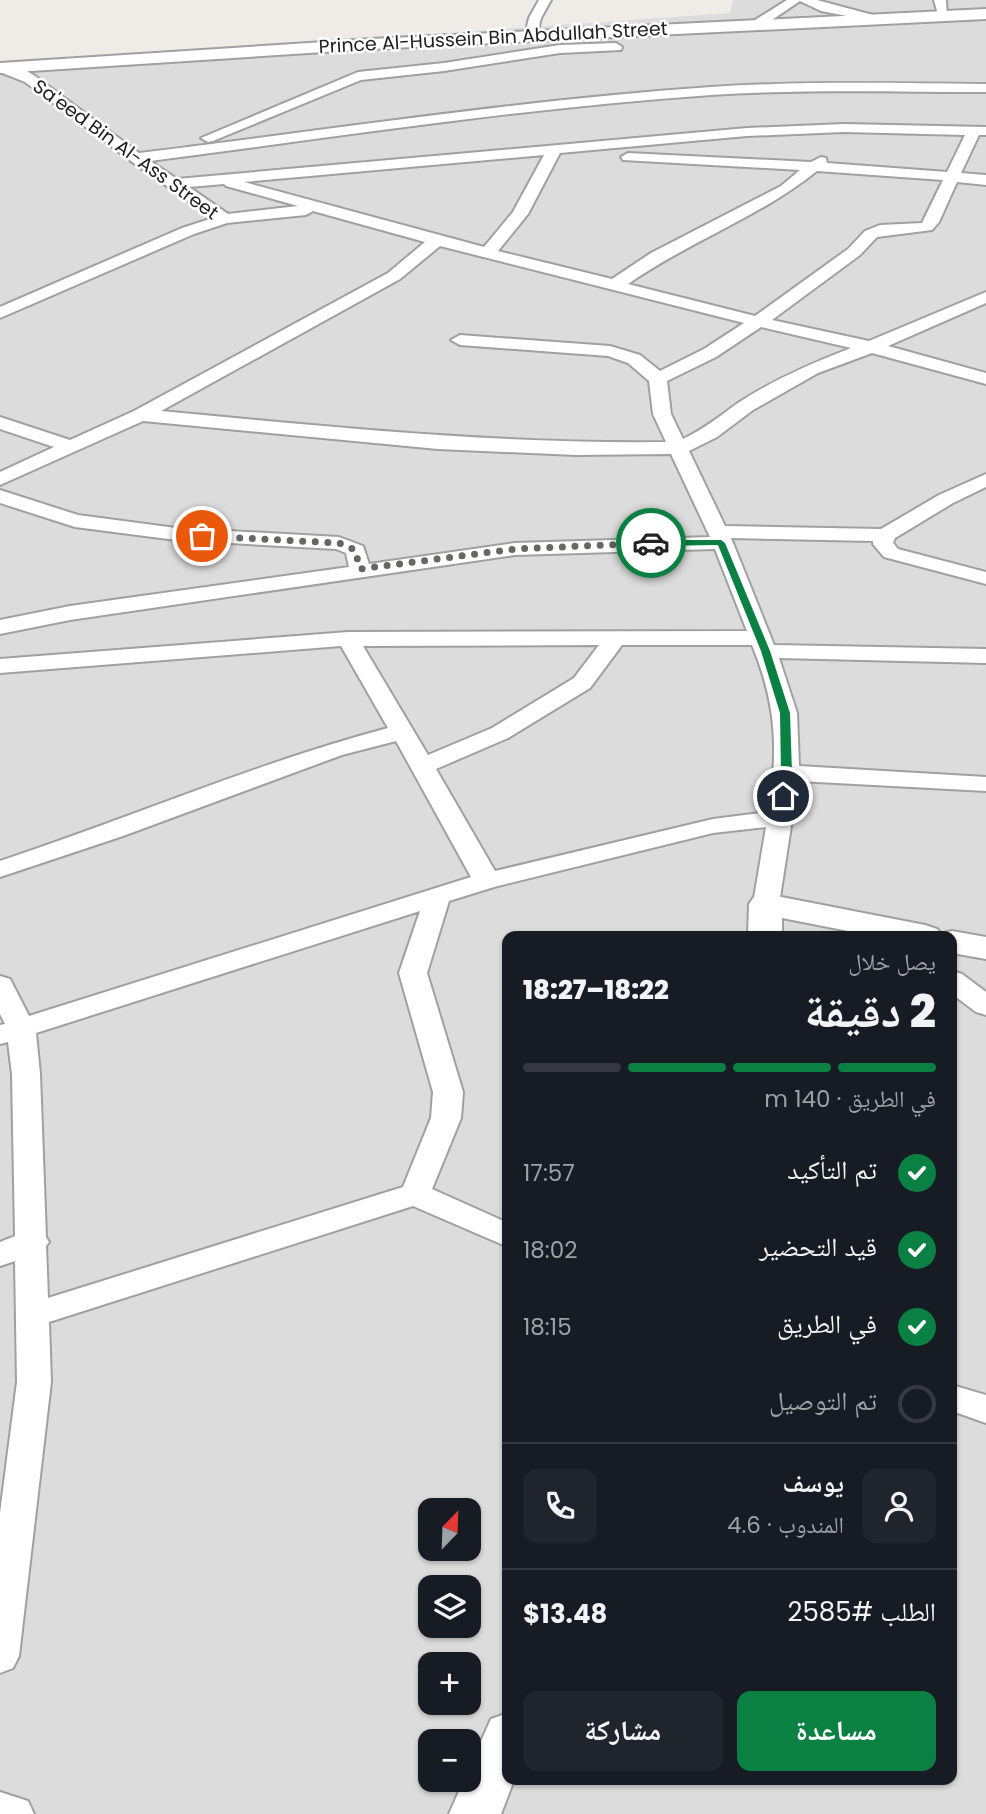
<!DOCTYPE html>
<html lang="ar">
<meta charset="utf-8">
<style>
:root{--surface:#171b24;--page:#20242c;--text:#f1f3f6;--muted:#9ea1a6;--line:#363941;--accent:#0b8043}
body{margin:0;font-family:Poppins,"Noto Naskh Arabic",sans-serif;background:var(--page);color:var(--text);direction:rtl;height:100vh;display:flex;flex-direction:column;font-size:26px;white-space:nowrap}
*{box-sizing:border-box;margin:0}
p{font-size:23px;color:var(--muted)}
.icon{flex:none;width:38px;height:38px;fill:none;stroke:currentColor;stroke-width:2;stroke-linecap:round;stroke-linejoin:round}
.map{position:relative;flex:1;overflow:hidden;direction:ltr}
.sheet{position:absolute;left:502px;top:931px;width:455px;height:854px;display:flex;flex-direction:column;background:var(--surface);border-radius:14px;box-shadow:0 2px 5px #0004;direction:rtl}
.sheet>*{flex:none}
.needle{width:46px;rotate:23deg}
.fabs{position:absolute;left:418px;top:1498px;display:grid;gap:14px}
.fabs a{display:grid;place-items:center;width:63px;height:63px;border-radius:14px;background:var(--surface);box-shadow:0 2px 5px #0004;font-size:35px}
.pin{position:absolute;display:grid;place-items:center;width:60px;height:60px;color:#fff;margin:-30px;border:4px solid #fff;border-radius:50%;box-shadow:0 2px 7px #0007}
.courier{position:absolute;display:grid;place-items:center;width:70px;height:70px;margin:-35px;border:5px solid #0b8043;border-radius:50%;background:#fff;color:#222;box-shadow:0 2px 9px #0007}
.headline em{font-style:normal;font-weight:800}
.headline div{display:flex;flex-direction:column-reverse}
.headline{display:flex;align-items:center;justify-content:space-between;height:119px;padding:0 21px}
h1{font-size:46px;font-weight:800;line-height:52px}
.bar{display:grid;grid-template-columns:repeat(4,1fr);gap:10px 7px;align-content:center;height:84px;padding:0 21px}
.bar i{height:9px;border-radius:5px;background:var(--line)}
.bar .active{background:var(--accent)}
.bar p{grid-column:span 4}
.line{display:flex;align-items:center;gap:18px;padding:0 21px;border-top:2px solid var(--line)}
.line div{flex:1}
.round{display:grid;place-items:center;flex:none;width:74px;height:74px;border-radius:14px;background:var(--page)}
ol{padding:0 21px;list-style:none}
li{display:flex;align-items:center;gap:21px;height:77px}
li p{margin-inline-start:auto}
li .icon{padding:7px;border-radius:50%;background:var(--accent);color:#fff;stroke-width:4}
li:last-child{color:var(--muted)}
li i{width:38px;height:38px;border:4px solid var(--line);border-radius:50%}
.action{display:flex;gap:14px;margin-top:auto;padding:14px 21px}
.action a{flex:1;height:80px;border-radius:14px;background:var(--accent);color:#fff;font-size:28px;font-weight:800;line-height:80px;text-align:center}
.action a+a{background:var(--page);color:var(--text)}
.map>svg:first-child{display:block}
.residential{fill:#dddcdd;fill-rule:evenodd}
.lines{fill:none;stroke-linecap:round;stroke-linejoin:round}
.minor-casing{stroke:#a0a0a0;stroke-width:4}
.tertiary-casing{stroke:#a0a0a0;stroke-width:4}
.minor{fill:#fff;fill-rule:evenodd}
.tertiary{fill:#fff;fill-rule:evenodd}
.route{fill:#0b8043}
.done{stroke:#686665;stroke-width:7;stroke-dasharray:0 12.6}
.labels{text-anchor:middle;stroke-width:5;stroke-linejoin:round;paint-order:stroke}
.far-street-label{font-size:19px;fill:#1f1f1f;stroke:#fff}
</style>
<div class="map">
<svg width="986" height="1814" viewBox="0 0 986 1814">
<rect width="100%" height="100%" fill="#efebe7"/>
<!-- residential -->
<path class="residential" d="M733,0H986V1814H0V65L730,13ZM508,936H952V1780H508ZM430,1510H469V1549H430ZM430,1587H469V1626H430ZM430,1664H469V1703H430ZM430,1741H469V1780H430Z"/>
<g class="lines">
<defs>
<path id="minor" d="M539,0H551L541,18L537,35L531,39L526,38L525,35L529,18Z
M787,0H817L884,18L878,22L821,11L800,1L763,26H755V20Z
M934,0H946L947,18H939Z
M616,43L622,47L621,50L560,53L444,71L361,80L213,141L208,142L201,138L358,72L444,63L560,45Z
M0,64L25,70L35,76L139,153C329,130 520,100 711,87C803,81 894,83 986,84V92C895,92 803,89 711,95C523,108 336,137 150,161L177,179L747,128L844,124L986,127V135H979L961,173L986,175V185L957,182L939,222L932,230L877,237L860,255L772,320L869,341L986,292V303L888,346L986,373V384L872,353L818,373L753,410L717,437L689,451L725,526L881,529L939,495L986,474V487L953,503L895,538L893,543L898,549L986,572V584L884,557L873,544V541L731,538L774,645L986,649V663L779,658L797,713L799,766L986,777V791L798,781L779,904L775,910L766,912L757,910L753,904L766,827L713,833L494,887L449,901L427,973L463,1092L461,1118L432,1189L508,1223V1247L413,1206L49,1322L51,1382L19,1656L13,1668L0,1673V1513L17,1382L15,1261L0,1266V1242L15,1236L12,1074L8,1042L0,1044V1025L5,1024L0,1014V976L10,979L29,1016L471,877L396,741L342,755L123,836L0,877V861C130,818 256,763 388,728L341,646L0,673V659L348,632L747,631L715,549L515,555L70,620L0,634V620L70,606L349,567L346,553L336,549L176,540L75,527L0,503V490L78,515L176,528L339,537L363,546L369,564L515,543L710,537L671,454L576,455L438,449L143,421L0,485V472L54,447L0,429V417L70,440L134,411L388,273L425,242L313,211L306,215L227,223L194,234L0,318V307L182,228L213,218L131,161L25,82L0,72ZM844,132L965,135L947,172L827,163L826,158L821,157L811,162L628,153L621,157L623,160L800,170L781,186L651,253L612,279L498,251L528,214L560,153L747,136ZM544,155L513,212L484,247L244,182ZM817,171L943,180L922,223L880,225L865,231L848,249L755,316L628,284C688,242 760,217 817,171ZM224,184L226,186L298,206L228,214L189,187ZM440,246L744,323L704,349L660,371L640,355L610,346L460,335L451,340L460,345L608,356L628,363L649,381L653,414L666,442C495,444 331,427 161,411L400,279ZM761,327L851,348C812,363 773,380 738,403C720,416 704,429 683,439L671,414L667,381L716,357ZM599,645L574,678L492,728L428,755L363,646ZM622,645H752C776,703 779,750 768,812L713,819L495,871L436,769L508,738L590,688ZM420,911L399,973L433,1092L431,1118L403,1187L48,1298L46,1246L49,1242L46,1237L40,1074L36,1033Z
M952,971L962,974L986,992V1015L976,1012L952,994Z
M952,1385L986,1395V1423L952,1411Z
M0,1792L28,1801L34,1814H0Z"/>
<path id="tertiary" d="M986,9V19L371,49L0,73V63L371,39Z
M766,894L925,925L937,929L941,934L952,931L986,937V959L952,953V936H874L782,918V936H748L749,904L754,897Z
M508,1713V1780H514L501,1814H449L464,1780H469V1768L491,1719Z"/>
</defs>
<!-- minor casing -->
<use href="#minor" class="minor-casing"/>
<!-- tertiary casing -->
<use href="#tertiary" class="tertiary-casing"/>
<!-- minor -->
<use href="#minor" class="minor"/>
<!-- tertiary -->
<use href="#tertiary" class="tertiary"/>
</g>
<!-- route -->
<path class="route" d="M721,540L725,543L770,651L790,713L792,773L788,796L783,799L777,796L781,773L780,713L761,651L718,545L651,546L646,543L651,540Z"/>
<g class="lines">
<!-- done -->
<path class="done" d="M202,536L339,543L355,550L360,569L515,549L651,543"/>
</g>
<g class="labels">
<!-- far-street labels -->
<g class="far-street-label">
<text transform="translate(493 37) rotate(-3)" y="7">Prince Al-Hussein Bin Abdullah Street</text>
<text transform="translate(126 149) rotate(36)" y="7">Sa'eed Bin Al-Ass Street</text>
</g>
</g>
</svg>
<div class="fabs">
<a><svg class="needle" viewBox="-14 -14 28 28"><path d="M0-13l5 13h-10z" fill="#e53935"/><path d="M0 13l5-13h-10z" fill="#9ea1a6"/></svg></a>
<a><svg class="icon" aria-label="layers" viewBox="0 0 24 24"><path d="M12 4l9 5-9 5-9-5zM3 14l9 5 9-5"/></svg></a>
<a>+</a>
<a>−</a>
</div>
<div class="pin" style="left:202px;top:536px;background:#ea580c"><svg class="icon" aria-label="bag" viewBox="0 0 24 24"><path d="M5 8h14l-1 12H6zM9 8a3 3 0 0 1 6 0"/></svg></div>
<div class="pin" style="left:783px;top:796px;background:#1f2937"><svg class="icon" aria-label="home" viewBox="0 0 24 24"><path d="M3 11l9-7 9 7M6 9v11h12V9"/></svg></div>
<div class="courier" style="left:651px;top:543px"><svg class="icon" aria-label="car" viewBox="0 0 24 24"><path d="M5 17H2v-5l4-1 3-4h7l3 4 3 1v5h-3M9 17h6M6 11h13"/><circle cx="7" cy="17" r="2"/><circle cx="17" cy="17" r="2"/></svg></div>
<section class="sheet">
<div class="headline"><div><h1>2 دقيقة</h1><p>يصل خلال</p></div><em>18:22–18:27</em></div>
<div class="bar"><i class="active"></i><i class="active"></i><i class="active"></i><i></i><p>في الطريق · 140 m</p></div>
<ol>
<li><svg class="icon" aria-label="check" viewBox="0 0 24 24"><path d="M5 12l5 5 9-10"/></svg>تم التأكيد<p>17:57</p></li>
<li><svg class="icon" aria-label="check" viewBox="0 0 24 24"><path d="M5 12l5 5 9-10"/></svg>قيد التحضير<p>18:02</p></li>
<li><svg class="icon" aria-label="check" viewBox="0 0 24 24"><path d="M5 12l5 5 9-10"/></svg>في الطريق<p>18:15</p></li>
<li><i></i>تم التوصيل</li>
</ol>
<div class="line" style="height:126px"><a class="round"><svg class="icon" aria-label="person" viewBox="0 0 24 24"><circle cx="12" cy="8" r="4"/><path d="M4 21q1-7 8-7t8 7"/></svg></a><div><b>يوسف</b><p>المندوب · 4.6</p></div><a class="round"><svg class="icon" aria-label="phone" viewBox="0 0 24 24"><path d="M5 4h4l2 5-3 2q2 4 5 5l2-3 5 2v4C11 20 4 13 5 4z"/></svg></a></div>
<div class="line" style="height:91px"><div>الطلب #2585</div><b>$13.48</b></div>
<div class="action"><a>مساعدة</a><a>مشاركة</a></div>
</section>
</div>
